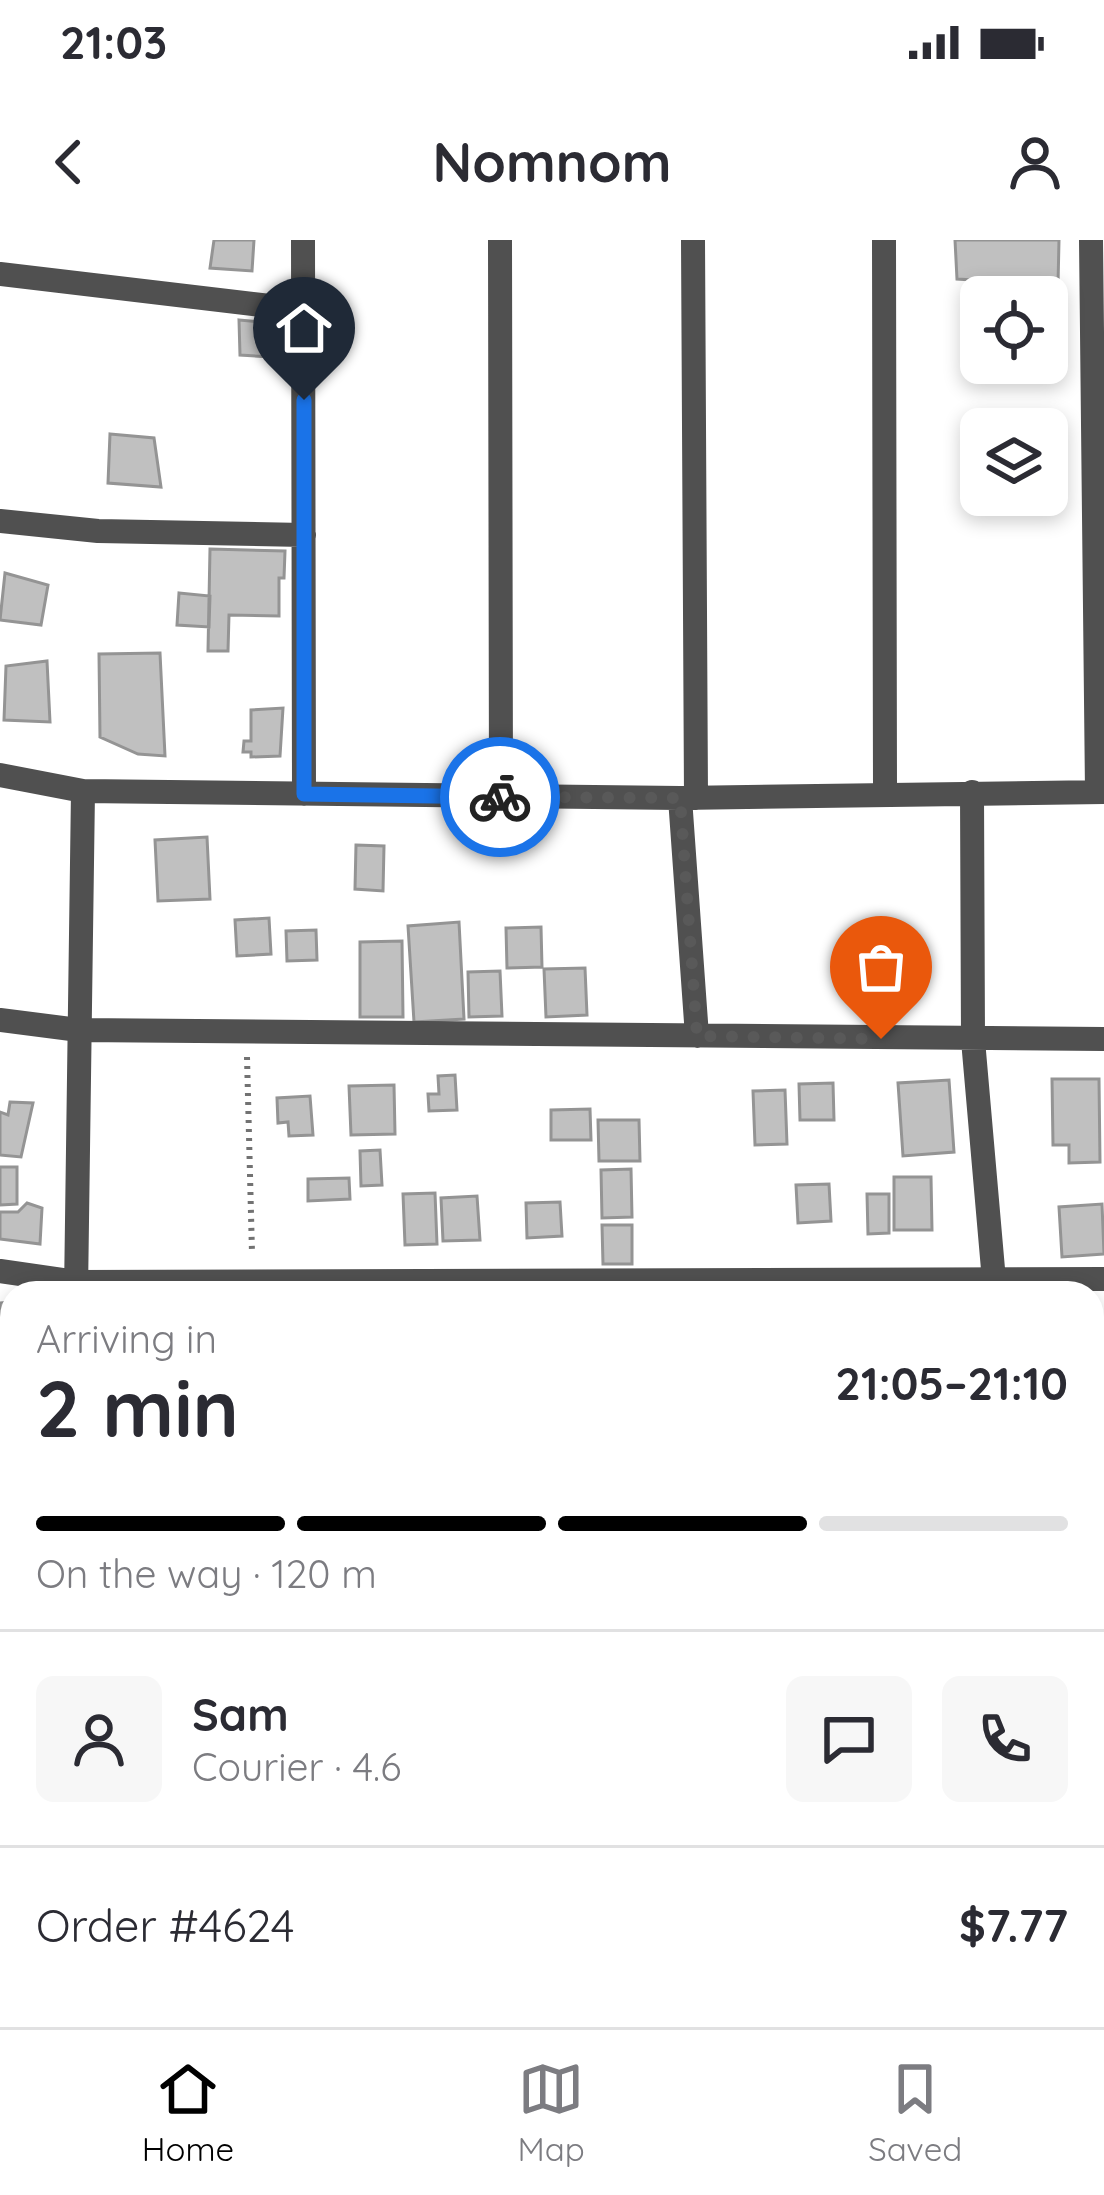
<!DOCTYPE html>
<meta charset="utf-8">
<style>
:root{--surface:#fff;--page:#f7f7f7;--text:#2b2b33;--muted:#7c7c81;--line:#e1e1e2;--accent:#000}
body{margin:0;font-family:Quicksand,sans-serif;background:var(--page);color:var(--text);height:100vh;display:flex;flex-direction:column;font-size:45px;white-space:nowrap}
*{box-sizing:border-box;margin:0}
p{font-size:39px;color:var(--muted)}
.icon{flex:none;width:66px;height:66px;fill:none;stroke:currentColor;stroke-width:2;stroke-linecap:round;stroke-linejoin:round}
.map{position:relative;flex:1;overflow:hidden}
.details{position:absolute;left:0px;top:1041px;width:1104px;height:747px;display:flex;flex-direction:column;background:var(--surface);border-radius:36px 36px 0 0;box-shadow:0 6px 18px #0003}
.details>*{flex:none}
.buttons{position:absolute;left:960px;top:36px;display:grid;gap:24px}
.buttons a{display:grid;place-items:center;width:108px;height:108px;border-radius:18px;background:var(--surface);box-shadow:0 6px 18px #0003;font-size:60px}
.pin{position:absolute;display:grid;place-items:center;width:102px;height:102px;color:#fff;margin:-123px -51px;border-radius:50% 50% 50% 0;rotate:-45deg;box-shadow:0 0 12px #0007}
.pin .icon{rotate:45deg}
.courier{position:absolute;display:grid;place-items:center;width:120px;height:120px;margin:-60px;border:9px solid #1a73e8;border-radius:50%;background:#fff;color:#222;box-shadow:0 3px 15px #0007}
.head em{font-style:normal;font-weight:700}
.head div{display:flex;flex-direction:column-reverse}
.head{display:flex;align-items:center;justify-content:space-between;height:204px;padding:0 36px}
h1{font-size:78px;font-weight:700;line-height:90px}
.bar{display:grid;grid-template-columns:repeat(4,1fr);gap:18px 12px;align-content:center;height:144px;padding:0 36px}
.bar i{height:15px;border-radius:9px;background:var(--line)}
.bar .selected{background:var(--accent)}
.bar p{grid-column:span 4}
.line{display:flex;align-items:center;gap:30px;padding:0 36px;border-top:3px solid var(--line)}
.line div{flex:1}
.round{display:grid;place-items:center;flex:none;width:126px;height:126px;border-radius:18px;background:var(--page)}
.status{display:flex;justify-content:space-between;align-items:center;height:84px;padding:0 60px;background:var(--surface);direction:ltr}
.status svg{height:33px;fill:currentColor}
header{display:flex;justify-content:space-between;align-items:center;height:156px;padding:0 36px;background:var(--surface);font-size:54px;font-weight:700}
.menu{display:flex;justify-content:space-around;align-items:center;height:168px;border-top:3px solid var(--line);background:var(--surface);font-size:33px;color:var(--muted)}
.menu a{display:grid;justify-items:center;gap:6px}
.menu .selected{color:var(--accent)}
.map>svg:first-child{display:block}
.building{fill:#c0c0c0;stroke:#949494;stroke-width:3}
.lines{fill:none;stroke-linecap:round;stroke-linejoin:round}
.path{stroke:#727272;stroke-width:6;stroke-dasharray:3 6;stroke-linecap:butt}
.street{stroke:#505050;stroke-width:24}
.done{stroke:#595959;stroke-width:12;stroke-dasharray:0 21.6}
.route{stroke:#1a73e8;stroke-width:15}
</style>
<div class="status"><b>21:03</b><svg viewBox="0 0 49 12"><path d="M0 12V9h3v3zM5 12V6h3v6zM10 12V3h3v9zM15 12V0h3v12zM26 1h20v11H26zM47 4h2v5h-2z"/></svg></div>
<header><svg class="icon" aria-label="back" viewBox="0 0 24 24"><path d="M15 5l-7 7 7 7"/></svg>Nomnom<svg class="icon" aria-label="person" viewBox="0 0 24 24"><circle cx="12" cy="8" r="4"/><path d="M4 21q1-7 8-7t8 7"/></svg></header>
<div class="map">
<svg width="1104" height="1787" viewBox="0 0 1104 1787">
<rect width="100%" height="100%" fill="#fff"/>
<!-- building -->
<path class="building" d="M214,0H254L252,31L210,28Z
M955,0H1059L1058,45L957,39Z
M239,80L286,84V118L240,115Z
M110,194L154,198L161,247L108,243Z
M210,309L285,311L284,338H279V376L229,375L228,411H208Z
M5,333L48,345L41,385L0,380Z
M179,353L210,356L209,387L177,385Z
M160,413L165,516L138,514L100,497L99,414Z
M47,421L50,482L4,480L6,426Z
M283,468L280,516L251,517V512H243L244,501H251V470Z
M207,597L210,659L158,661L155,600Z
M356,605L384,606L383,651L355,649Z
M269,678L271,714L237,716L235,680Z
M459,682L464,779L414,782L408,686Z
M541,687L542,727L507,728L506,688Z
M316,690L317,720L287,721L286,691Z
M402,701L403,777H360V702Z
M585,728L587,775L546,777L544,729Z
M500,731L502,776L469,777L468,732Z
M455,835L457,870L429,871L428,854H439L438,836Z
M1052,839H1099L1100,922L1069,923V905H1053Z
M949,840L954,912L903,916L898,843Z
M833,843L834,880H800L799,844Z
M394,845L395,894L351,895L349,846Z
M785,850L787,904L755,905L753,851Z
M310,856L313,895L289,896L288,882L278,883L277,858Z
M10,862L33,863L21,917L0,915V872L8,875Z
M590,869L591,900H551V870Z
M598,880H639L640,921H599Z
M380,910L382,945L361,946L360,911Z
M0,927H17V964L0,965Z
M631,929L632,977L602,978L601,930Z
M894,937H931L932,990H894Z
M349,938L350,959L308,961V939Z
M829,944L831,981L798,983L796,945Z
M435,953L437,1004L405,1005L403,954Z
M867,954H889V993L868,994Z
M477,956L480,1000L443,1001L441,958Z
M560,962L562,996L527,998L526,963Z
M27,963L42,968L40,1004L0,999V972H18Z
M1102,964L1104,1014L1062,1017L1059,967Z
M602,985H632V1024H603Z
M12,1062V1103H0V1063Z
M0,1200H12V1239L0,1237Z
M1104,1294V1337L1092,1338V1295Z
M12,1306V1369L0,1368V1308Z
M0,1547L12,1548V1581L0,1578Z"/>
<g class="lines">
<!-- path -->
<path class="path" d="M247,817L252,1013"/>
<!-- street -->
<path class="street" d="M303,0L304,554
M500,0L501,557
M693,0L696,558
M884,0L885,553
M1091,0L1097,552
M0,34L304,70
M0,281L98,291L304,295
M0,535L83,551L680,558L1104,552
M972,552L973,800L995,1052
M680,558L697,796
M0,780L79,790L1104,799
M0,1031L76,1042L1104,1039
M76,1053L83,551
M1092,1277H1104
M0,1278L12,1279
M0,1520L12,1522
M1092,1526L1104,1525
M0,1749L12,1751
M1092,1771L1104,1770
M74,1776V1787
M523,1776V1787
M1055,1776L1056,1787
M705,1787V1776"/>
</g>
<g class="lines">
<!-- done -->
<path class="done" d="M500,557L680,558L697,796L881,799"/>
<!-- route -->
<path class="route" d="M304,160V554L500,557"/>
</g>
</svg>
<div class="buttons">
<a><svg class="icon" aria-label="locate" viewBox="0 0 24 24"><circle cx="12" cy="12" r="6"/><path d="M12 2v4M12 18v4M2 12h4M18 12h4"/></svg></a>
<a><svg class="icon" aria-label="layers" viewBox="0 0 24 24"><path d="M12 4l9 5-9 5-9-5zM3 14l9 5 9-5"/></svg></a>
</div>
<div class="pin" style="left:881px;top:799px;background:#ea580c"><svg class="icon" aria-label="bag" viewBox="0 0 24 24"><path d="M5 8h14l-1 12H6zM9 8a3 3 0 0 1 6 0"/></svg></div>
<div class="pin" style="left:304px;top:160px;background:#1f2937"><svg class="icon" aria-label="home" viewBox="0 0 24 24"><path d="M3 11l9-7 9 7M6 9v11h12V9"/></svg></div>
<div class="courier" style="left:500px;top:557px"><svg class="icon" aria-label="bike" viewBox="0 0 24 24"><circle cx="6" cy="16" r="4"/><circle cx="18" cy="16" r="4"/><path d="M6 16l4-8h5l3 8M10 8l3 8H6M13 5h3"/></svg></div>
<section class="details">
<div class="head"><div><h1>2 min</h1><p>Arriving in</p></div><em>21:05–21:10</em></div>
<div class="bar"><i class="selected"></i><i class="selected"></i><i class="selected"></i><i></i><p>On the way · 120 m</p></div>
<div class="line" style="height:216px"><a class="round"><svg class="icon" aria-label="person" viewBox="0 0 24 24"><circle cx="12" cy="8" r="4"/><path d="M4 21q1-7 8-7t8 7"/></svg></a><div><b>Sam</b><p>Courier · 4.6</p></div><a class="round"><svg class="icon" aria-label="chat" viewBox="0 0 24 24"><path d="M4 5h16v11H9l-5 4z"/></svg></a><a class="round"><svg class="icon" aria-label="phone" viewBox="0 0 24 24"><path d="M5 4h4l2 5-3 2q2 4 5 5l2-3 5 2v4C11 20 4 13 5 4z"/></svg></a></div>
<div class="line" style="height:156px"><div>Order #4624</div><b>$7.77</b></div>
</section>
</div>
<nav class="menu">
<a class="selected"><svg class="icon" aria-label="home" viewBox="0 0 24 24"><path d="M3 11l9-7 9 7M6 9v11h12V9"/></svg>Home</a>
<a><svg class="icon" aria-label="map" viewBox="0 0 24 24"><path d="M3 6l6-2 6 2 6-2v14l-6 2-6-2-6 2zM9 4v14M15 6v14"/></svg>Map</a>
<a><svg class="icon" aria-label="saved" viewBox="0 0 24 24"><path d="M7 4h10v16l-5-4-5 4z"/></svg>Saved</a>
</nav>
